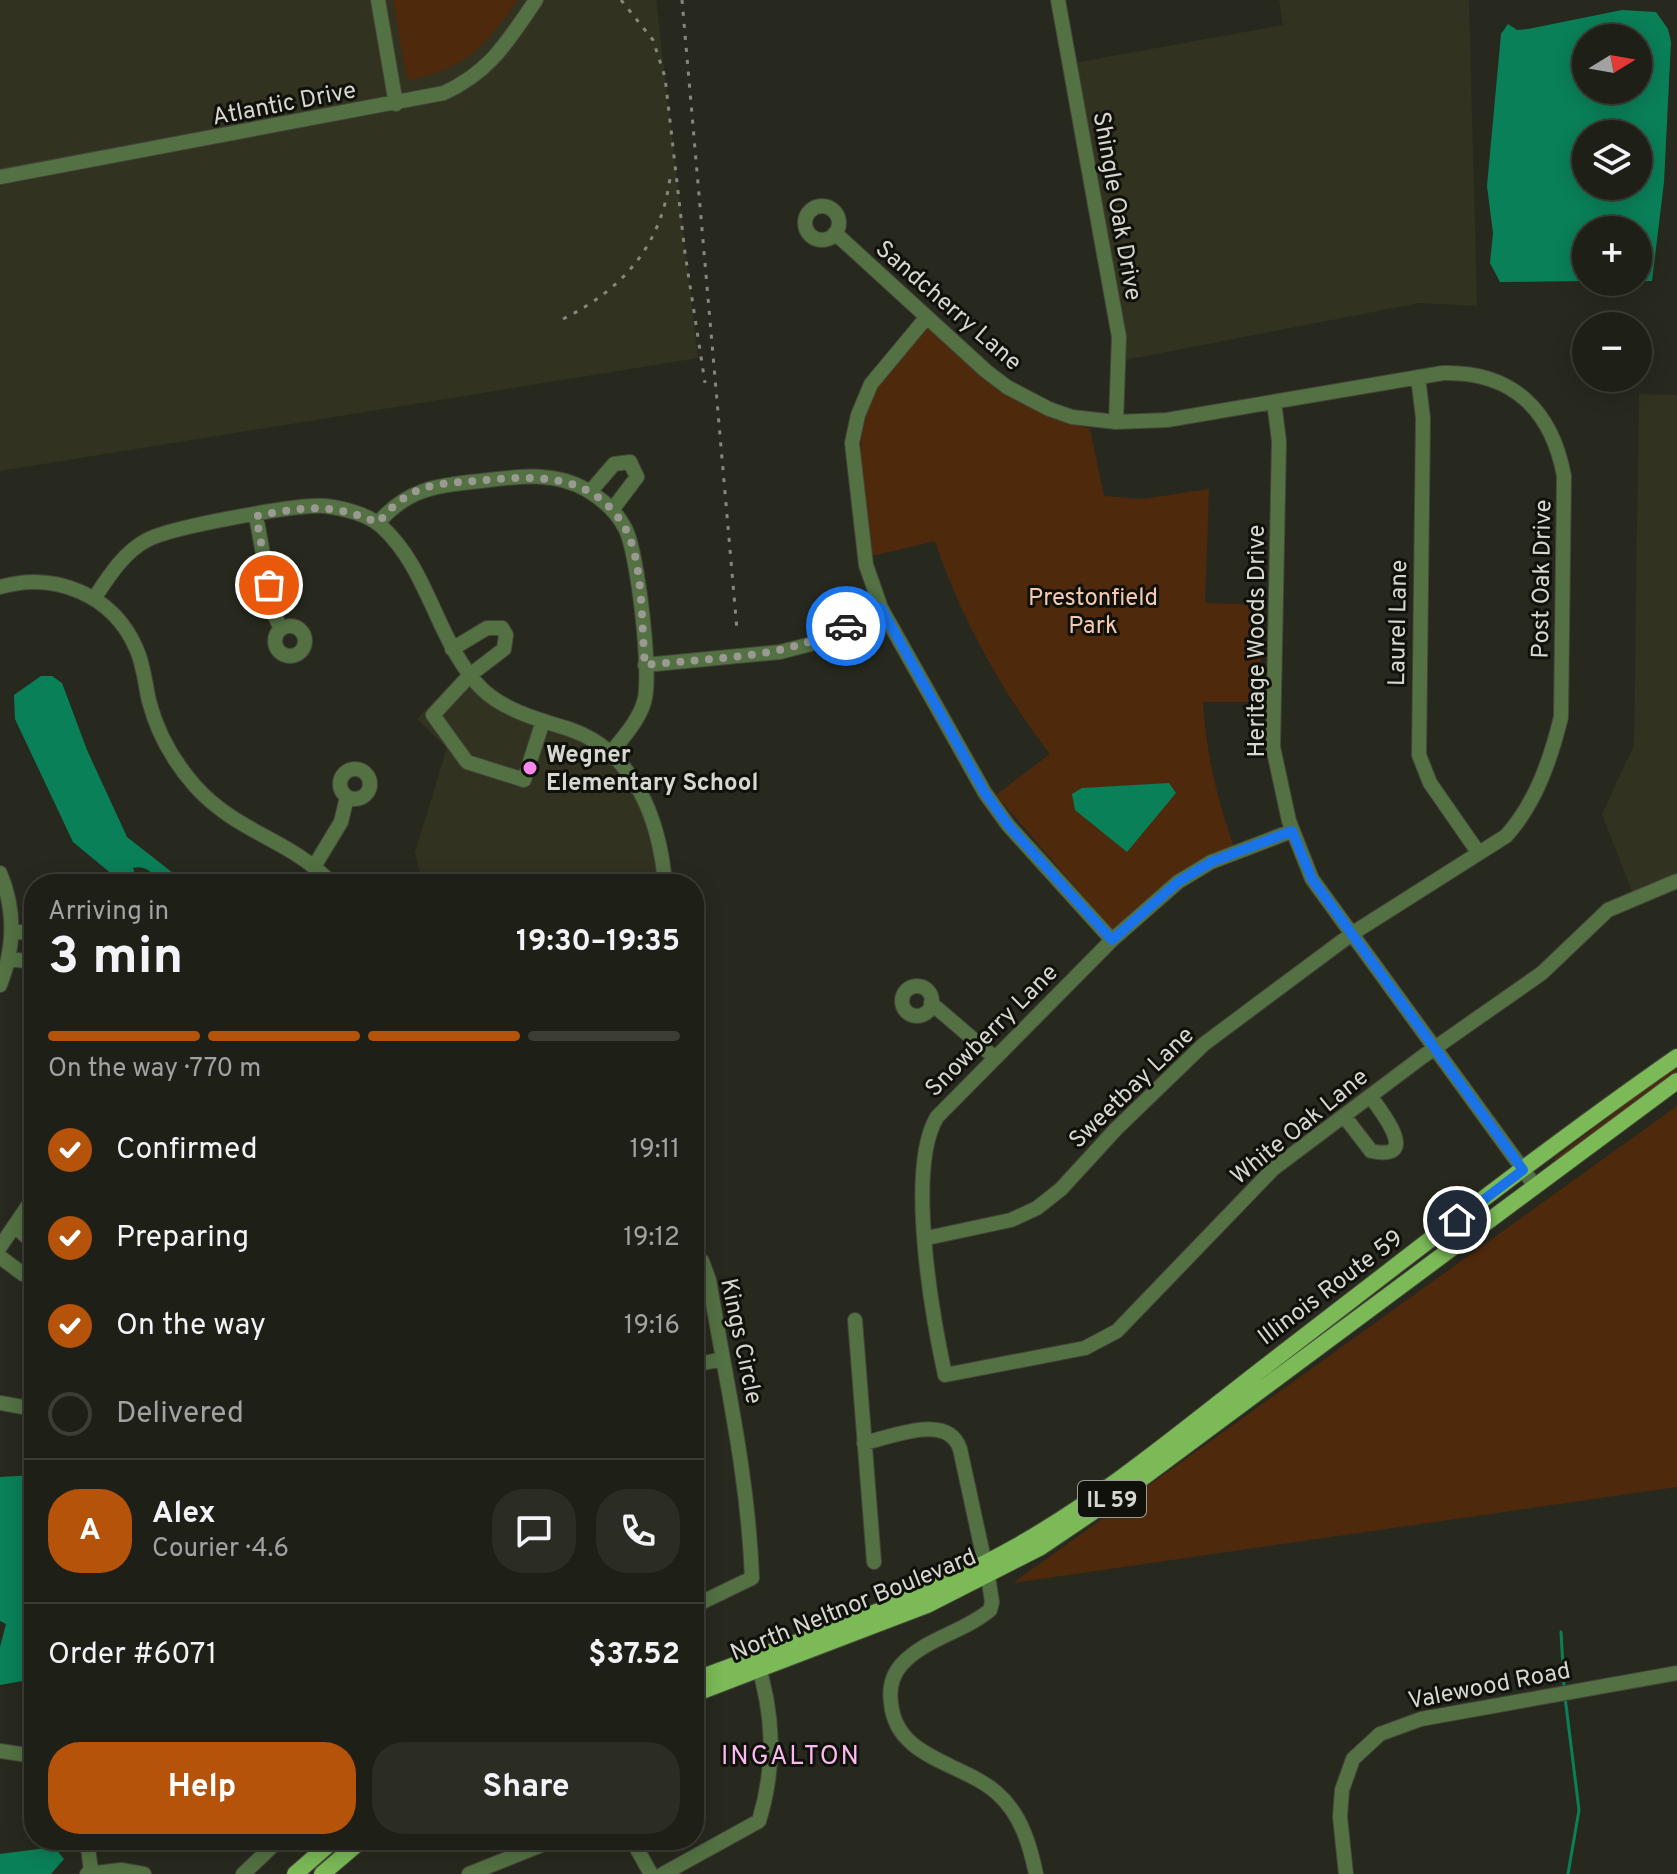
<!DOCTYPE html>
<meta charset="utf-8">
<style>
:root{--surface:#1e1f16;--page:#2b2c23;--text:#f1f3f6;--muted:#a1a2a1;--line:#3c3d35;--accent:#b45309}
body{margin:0;font-family:Overpass,sans-serif;background:var(--page);color:var(--text);height:100vh;display:flex;flex-direction:column;font-size:30px;white-space:nowrap}
*{box-sizing:border-box;margin:0}
p{font-size:26px;color:var(--muted)}
.icon{flex:none;width:44px;height:44px;fill:none;stroke:currentColor;stroke-width:2;stroke-linecap:round;stroke-linejoin:round}
.map{position:relative;flex:1;overflow:hidden}
.drawer{position:absolute;left:24px;top:874px;width:680px;height:976px;display:flex;flex-direction:column;background:var(--surface);border-radius:32px;box-shadow:0 4px 20px #0003,0 0 0 2px var(--line)}
.drawer>*{flex:none}
.needle{width:52px;rotate:79deg}
.fabs{position:absolute;left:1572px;top:24px;display:grid;gap:16px}
.fabs a{display:grid;place-items:center;width:80px;height:80px;border-radius:50%;background:var(--surface);box-shadow:0 4px 20px #0003,0 0 0 2px var(--line);font-size:40px}
.pin{position:absolute;display:grid;place-items:center;width:68px;height:68px;color:#fff;margin:-34px;border:4px solid #fff;border-radius:50%;box-shadow:0 2px 8px #0007}
.courier{position:absolute;display:grid;place-items:center;width:80px;height:80px;margin:-40px;border:6px solid #1a73e8;border-radius:50%;background:#fff;color:#222;box-shadow:0 2px 10px #0007}
.headline em{font-style:normal;font-weight:700}
.headline div{display:flex;flex-direction:column-reverse}
.headline{display:flex;align-items:center;justify-content:space-between;height:136px;padding:0 24px}
h1{font-size:52px;font-weight:700;line-height:60px}
.bar{display:grid;grid-template-columns:repeat(4,1fr);gap:12px 8px;align-content:center;height:96px;padding:0 24px}
.bar i{height:10px;border-radius:6px;background:var(--line)}
.bar .active{background:var(--accent)}
.bar p{grid-column:span 4}
.line{display:flex;align-items:center;gap:20px;padding:0 24px;border-top:2px solid var(--line)}
.line div{flex:1}
.round{display:grid;place-items:center;flex:none;width:84px;height:84px;border-radius:32px;background:var(--page)}
ol{padding:0 24px;list-style:none}
li{display:flex;align-items:center;gap:24px;height:88px}
li p{margin-inline-start:auto}
li .icon{padding:8px;border-radius:50%;background:var(--accent);color:#fff;stroke-width:4}
li:last-child{color:var(--muted)}
li i{width:44px;height:44px;border:4px solid var(--line);border-radius:50%}
.action{display:flex;gap:16px;margin-top:auto;padding:16px 24px}
.action a{flex:1;height:92px;border-radius:32px;background:var(--accent);color:#fff;font-size:32px;font-weight:700;line-height:92px;text-align:center}
.action a+a{background:var(--page);color:var(--text)}
.map>svg:first-child{display:block}
.built{fill:#323220}
.green{fill:#4f290c}
.water{fill:#0a8058;fill-rule:evenodd}
.lines{fill:none;stroke-linecap:round;stroke-linejoin:round}
.stream{stroke:#0a8058;stroke-width:3}
.minor-casing{stroke:#44453a;stroke-width:16}
.major-casing{stroke:#44453a;stroke-width:18}
.minor{stroke:#537143;stroke-width:14}
.major{stroke:#7bba57;stroke-width:16}
.rail{stroke:#86877e;stroke-width:3;stroke-dasharray:4 8;stroke-linecap:butt}
.done{stroke:#9a9a92;stroke-width:8;stroke-dasharray:0 14.4}
.route{stroke:#1a73e8;stroke-width:10}
.poi-dot{fill:#f888e9;stroke:#11110c;stroke-width:3}
.labels{text-anchor:middle;stroke-width:6;stroke-linejoin:round;paint-order:stroke}
.shield{fill:#11110c;stroke:#9c9c95;stroke-width:2}
.shield-label{font-size:22px;font-weight:bold;fill:#d7d7d0}
.street-label{font-size:24px;fill:#d7d7d0;stroke:#11110c}
.park-label{font-size:24px;fill:#f3cab1;stroke:#11110c}
.poi-label{font-size:24px;font-weight:bold;fill:#d7d7d0;stroke:#11110c;text-anchor:start}
.neighbourhood-label{font-size:26px;letter-spacing:2px;fill:#fabaef;stroke:#11110c}
</style>
<div class="map">
<svg width="1677" height="1874" viewBox="0 0 1677 1874">
<rect width="100%" height="100%" fill="#28291e"/>
<!-- built -->
<path class="built" d="M0,0H656L698,358L0,471Z
M1279,0H1469L1477,306L1419,303L1125,360L1126,335L1074,63L1283,25Z
M1639,394L1677,395V876L1633,894L1602,814L1634,745Z
M463,671L470,680L609,756L646,808L662,884H422L415,852L447,748L417,719Z"/>
<!-- green -->
<path class="green" d="M393,0H518C482,48 470,66 410,80L406,74Z
M930,326C982,371 1021,412 1090,429L1104,496L1143,499L1209,489L1205,603L1261,605L1260,702H1203C1206,754 1217,798 1234,847L1113,931L996,795L1050,754C1002,692 960,616 935,541L872,556C866,504 849,442 875,392C887,368 912,347 930,326Z
M1677,1066V1073L1560,1159L1552,1160Z
M1677,1106V1487L1013,1583Z"/>
<!-- water -->
<path class="water" d="M1622,10L1656,12L1668,29L1671,42L1664,182L1652,281H1638V230H1586V281L1500,282L1490,263L1493,233L1487,186L1501,34L1508,24L1517,30L1528,29ZM1586,38H1638V90H1586ZM1586,134H1638V186H1586Z
M41,676H52L62,683L87,750L127,837L187,884H163C153,875 147,864 133,868L138,884H124L73,842L15,719L14,695Z
M1169,783L1176,793L1127,852L1075,810L1072,794L1082,788Z
M34,1475V1515H27C23,1536 19,1557 34,1574V1679L0,1685V1647L6,1624L0,1621V1477Z
M54,1847L64,1859L51,1874H0V1854Z"/>
<g class="lines">
<!-- stream -->
<path class="stream" d="M1561,1632L1564,1685
M1565,1697L1579,1810L1568,1874"/>
<defs>
<path id="minor" d="M378,0L396,104
M1058,0L1119,337L1116,422
M0,177L444,93C491,71 507,42 536,0
M805 223a17 17 0 1 1 34 0a17 17 0 1 1-34 0Z
M835,233L986,371L1007,387L1049,409L1072,417L1116,422L1167,420L1443,373C1513,371 1552,411 1564,476L1561,717C1551,758 1536,803 1506,836L1353,933L1204,1044L1116,1129L1061,1189L1037,1208L1011,1220L927,1238
M926,318L871,384L858,415L852,443L866,565L881,608L985,793L1008,825L1112,940
M1418,377L1423,418L1419,755L1430,783L1478,852
M1274,402L1279,441L1273,747L1289,821L1312,879L1535,1186
M590,492L614,464L630,462L637,477L612,510
M256,516L274,614L281,629
M378,523C407,489 437,485 480,481C516,477 554,470 587,490C602,499 617,512 625,528C638,552 652,677 644,702C638,722 623,737 611,753
M0,587C55,571 113,595 136,648C144,665 145,684 149,701C157,732 174,762 195,786C238,834 293,840 332,884
M95,597C109,576 124,552 147,540C171,527 297,504 325,506C343,508 367,514 381,526C430,570 436,642 482,689C505,711 540,720 569,729C635,751 660,822 665,884
M275 641a15 15 0 1 1 30 0a15 15 0 1 1-30 0Z
M452,649L487,628H502L506,635L504,649L470,675L433,715L467,762L524,780L543,721
M645,665L780,652L815,643L881,608
M340 784a15 15 0 1 1 30 0a15 15 0 1 1-30 0Z
M1292,831L1211,862L1178,882L1112,940L937,1117C906,1168 932,1315 945,1375L1085,1348L1117,1331L1273,1169L1422,1057L1542,973L1608,910L1677,881
M315,865L341,822L347,797
M0,873C16,911 15,947 0,985
M12,931L34,934
M9,959L34,962
M902 1001a15 15 0 1 1 30 0a15 15 0 1 1-30 0Z
M931,1003L994,1057
M1344,1116L1371,1151C1422,1162 1381,1111 1370,1096
M16,1227L34,1244
M0,1247L34,1197
M694,1254L702,1261L709,1280C726,1382 748,1474 752,1578L694,1606
M0,1257L23,1274L34,1275
M855,1320L874,1562
M694,1365L723,1359
M0,1403L34,1409
M864,1443C892,1437 948,1412 960,1449L985,1564
M988,1576L992,1602L990,1610C964,1632 926,1638 902,1664C892,1675 889,1689 891,1703C896,1759 962,1762 997,1793C1021,1814 1030,1845 1036,1874
M0,1751L34,1756
M87,1840L91,1871
M632,1840L651,1874
M87,1874L121,1870L144,1874
M243,1874L279,1840
M469,1874L554,1840
M663,1874L759,1821C776,1765 774,1714 756,1658
M1346,1874L1340,1817L1342,1790L1353,1759L1380,1734L1421,1719L1677,1673"/>
<path id="major" d="M694,1680C803,1639 916,1603 1017,1546C1105,1496 1182,1431 1262,1369C1399,1264 1535,1156 1677,1057
M694,1694L927,1605L1041,1547L1137,1482L1677,1081
M295,1874L334,1840
M322,1874L362,1840"/>
</defs>
<!-- minor casing -->
<use href="#minor" class="minor-casing"/>
<!-- major casing -->
<use href="#major" class="major-casing"/>
<!-- minor -->
<use href="#minor" class="minor"/>
<!-- major -->
<use href="#major" class="major"/>
<!-- rail -->
<path class="rail" d="M621,0L653,40L665,77L685,253L705,383
M682,0L737,630
M563,319C623,289 661,246 670,178"/>
</g>
<g class="lines">
<!-- done -->
<path class="done" d="M269,585L256,516C305,507 330,502 378,523C387,512 397,502 410,494C430,483 453,483 475,481C531,476 590,470 624,526C644,560 641,625 645,665C716,657 782,660 846,626"/>
<!-- route -->
<path class="route" d="M846,626L881,608L985,793L1008,825L1112,940L1178,882L1211,862L1292,831L1312,879L1523,1170L1457,1220"/>
</g>
<!-- markers -->
<circle class="poi-dot" cx="530" cy="768" r="8"/>
<g class="labels">
<!-- shield labels -->
<rect class="shield" x="1078" y="1481" width="68" height="36" rx="6"/>
<g class="shield-label">
<text x="1112" y="1507">IL 59</text>
</g>
<!-- street labels -->
<g class="street-label">
<text transform="translate(284 103) rotate(-11)" y="8">Atlantic Drive</text>
<text transform="translate(1118 206) rotate(80)" y="8">Shingle Oak Drive</text>
<text transform="translate(949 305) rotate(41)" y="8">Sandcherry Lane</text>
<text transform="translate(1541 579) rotate(-89)" y="8">Post Oak Drive</text>
<text transform="translate(1397 623) rotate(-89)" y="8">Laurel Lane</text>
<text transform="translate(1256 641) rotate(-90)" y="8">Heritage Woods Drive</text>
<text transform="translate(991 1030) rotate(-45)" y="8">Snowberry Lane</text>
<text transform="translate(1131 1087) rotate(-44)" y="8">Sweetbay Lane</text>
<text transform="translate(1299 1126) rotate(-39)" y="8">White Oak Lane</text>
<text transform="translate(1330 1287) rotate(-37)" y="8">Illinois Route 59</text>
<text transform="translate(742 1341) rotate(78)" y="8">Kings Circle</text>
<text transform="translate(853 1604) rotate(-22)" y="8">North Neltnor Boulevard</text>
<text transform="translate(1489 1685) rotate(-11)" y="8">Valewood Road</text>
</g>
<!-- park labels -->
<g class="park-label">
<text x="1093" y="605">Prestonfield<tspan x="1093" dy="28">Park</tspan></text>
</g>
<!-- poi labels -->
<g class="poi-label">
<text x="546" y="762">Wegner<tspan x="546" dy="28">Elementary School</tspan></text>
</g>
<!-- neighbourhood labels -->
<g class="neighbourhood-label">
<text x="791" y="1764">INGALTON</text>
</g>
</g>
</svg>
<div class="fabs">
<a><svg class="needle" viewBox="-14 -14 28 28"><path d="M0-13l5 13h-10z" fill="#e53935"/><path d="M0 13l5-13h-10z" fill="#a1a2a1"/></svg></a>
<a><svg class="icon" aria-label="layers" viewBox="0 0 24 24"><path d="M12 4l9 5-9 5-9-5zM3 14l9 5 9-5"/></svg></a>
<a>+</a>
<a>−</a>
</div>
<div class="pin" style="left:269px;top:585px;background:#ea580c"><svg class="icon" aria-label="bag" viewBox="0 0 24 24"><path d="M5 8h14l-1 12H6zM9 8a3 3 0 0 1 6 0"/></svg></div>
<div class="pin" style="left:1457px;top:1220px;background:#1f2937"><svg class="icon" aria-label="home" viewBox="0 0 24 24"><path d="M3 11l9-7 9 7M6 9v11h12V9"/></svg></div>
<div class="courier" style="left:846px;top:626px"><svg class="icon" aria-label="car" viewBox="0 0 24 24"><path d="M5 17H2v-5l4-1 3-4h7l3 4 3 1v5h-3M9 17h6M6 11h13"/><circle cx="7" cy="17" r="2"/><circle cx="17" cy="17" r="2"/></svg></div>
<section class="drawer">
<div class="headline"><div><h1>3 min</h1><p>Arriving in</p></div><em>19:30–19:35</em></div>
<div class="bar"><i class="active"></i><i class="active"></i><i class="active"></i><i></i><p>On the way · 770 m</p></div>
<ol>
<li><svg class="icon" aria-label="check" viewBox="0 0 24 24"><path d="M5 12l5 5 9-10"/></svg>Confirmed<p>19:11</p></li>
<li><svg class="icon" aria-label="check" viewBox="0 0 24 24"><path d="M5 12l5 5 9-10"/></svg>Preparing<p>19:12</p></li>
<li><svg class="icon" aria-label="check" viewBox="0 0 24 24"><path d="M5 12l5 5 9-10"/></svg>On the way<p>19:16</p></li>
<li><i></i>Delivered</li>
</ol>
<div class="line" style="height:144px"><b class="round" style="background:var(--accent);color:#fff">A</b><div><b>Alex</b><p>Courier · 4.6</p></div><a class="round"><svg class="icon" aria-label="chat" viewBox="0 0 24 24"><path d="M4 5h16v11H9l-5 4z"/></svg></a><a class="round"><svg class="icon" aria-label="phone" viewBox="0 0 24 24"><path d="M5 4h4l2 5-3 2q2 4 5 5l2-3 5 2v4C11 20 4 13 5 4z"/></svg></a></div>
<div class="line" style="height:104px"><div>Order #6071</div><b>$37.52</b></div>
<div class="action"><a>Help</a><a>Share</a></div>
</section>
</div>
